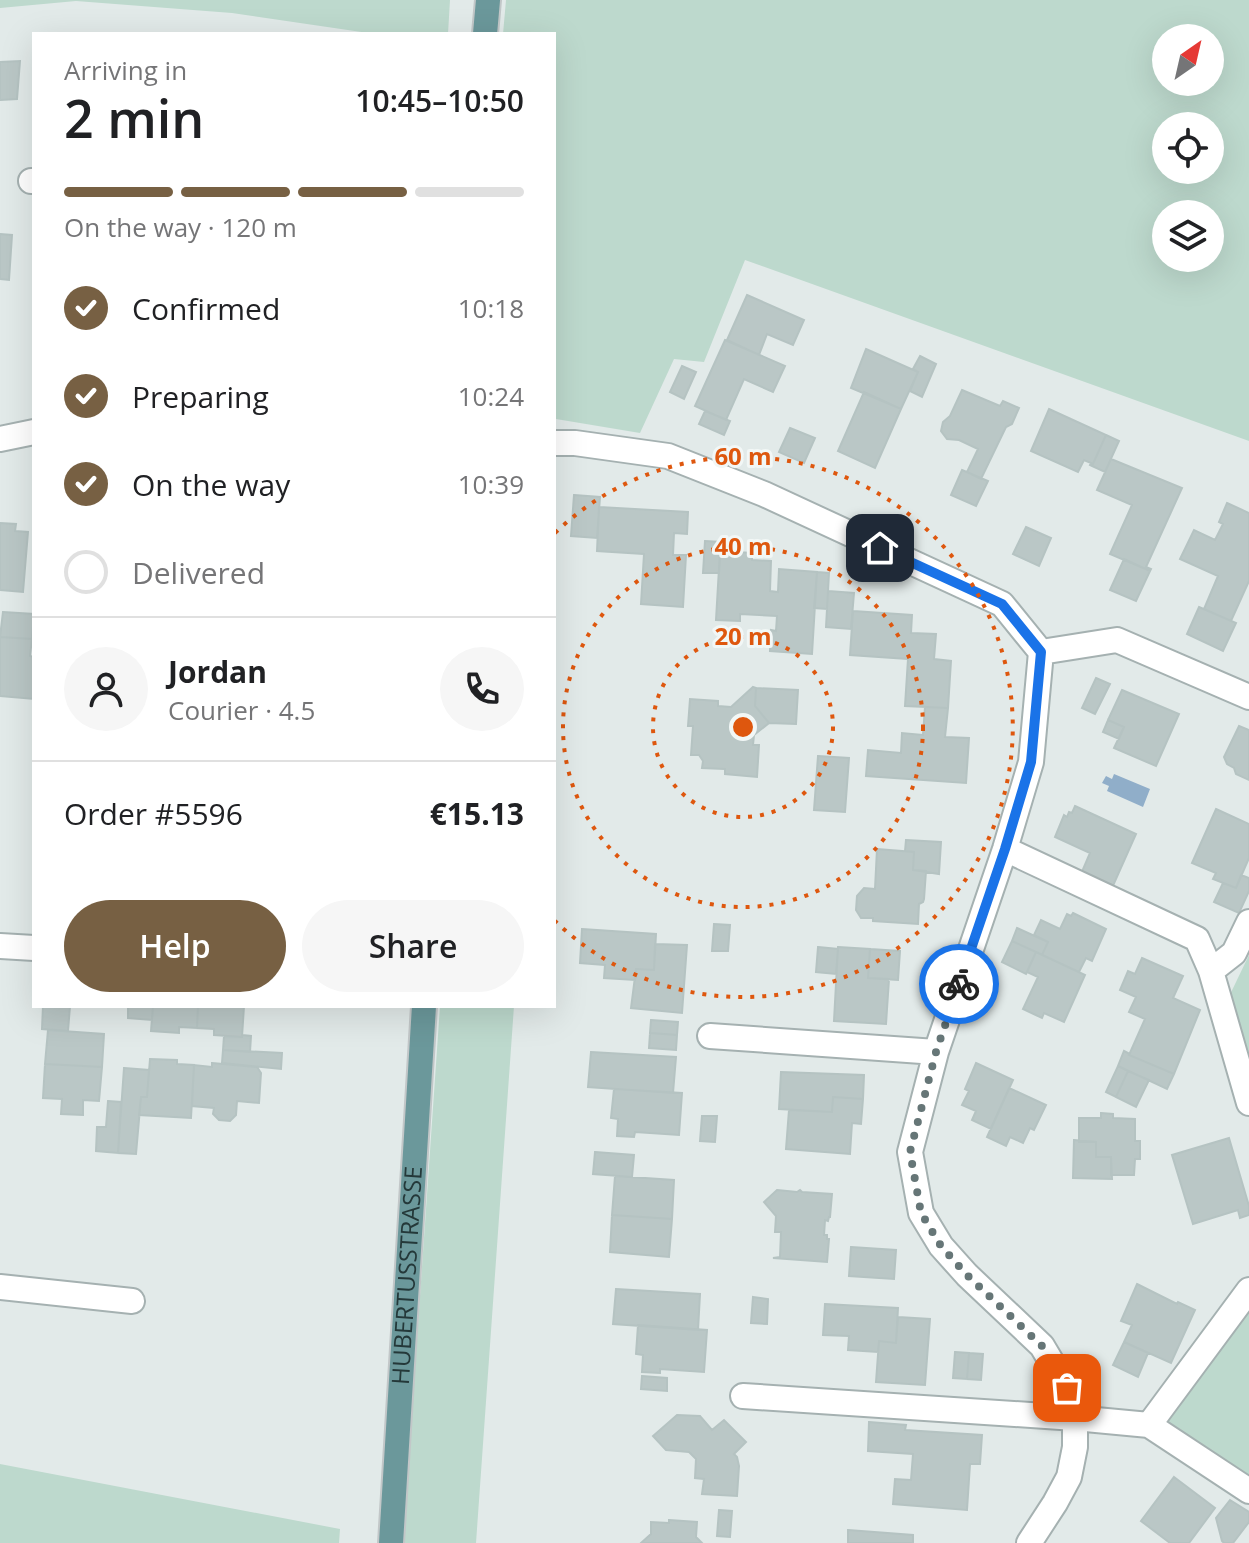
<!DOCTYPE html>
<meta charset="utf-8">
<style>
:root{--surface:#fff;--page:#f6f6f6;--text:#202124;--muted:#757577;--line:#e0e0e0;--accent:#776043}
body{margin:0;font-family:"Open Sans",sans-serif;background:var(--page);color:var(--text);height:100vh;display:flex;flex-direction:column;font-size:30px;white-space:nowrap}
*{box-sizing:border-box;margin:0}
p{font-size:26px;color:var(--muted)}
.icon{flex:none;width:44px;height:44px;fill:none;stroke:currentColor;stroke-width:2;stroke-linecap:round;stroke-linejoin:round}
.map{position:relative;flex:1;overflow:hidden}
.drawer{position:absolute;left:32px;top:32px;width:524px;height:976px;display:flex;flex-direction:column;background:var(--surface);border-radius:0px;box-shadow:0 8px 32px #0002}
.drawer>*{flex:none}
.needle{width:52px;rotate:34deg}
.controls{position:absolute;left:1152px;top:24px;display:grid;gap:16px}
.controls a{display:grid;place-items:center;width:72px;height:72px;border-radius:50%;background:var(--surface);box-shadow:0 8px 32px #0002;font-size:40px}
.pin{position:absolute;display:grid;place-items:center;width:68px;height:68px;color:#fff;margin:-34px;border-radius:16px;box-shadow:0 4px 12px #0006}
.courier{position:absolute;display:grid;place-items:center;width:80px;height:80px;margin:-40px;border:6px solid #1a73e8;border-radius:50%;background:#fff;color:#222;box-shadow:0 2px 10px #0007}
.headline em{font-style:normal;font-weight:600}
.headline div{display:flex;flex-direction:column-reverse}
.headline{display:flex;align-items:center;justify-content:space-between;height:136px;padding:0 32px}
h1{font-size:52px;font-weight:600;line-height:60px}
.bar{display:grid;grid-template-columns:repeat(4,1fr);gap:12px 8px;align-content:center;height:96px;padding:0 32px}
.bar i{height:10px;border-radius:6px;background:var(--line)}
.bar .active{background:var(--accent)}
.bar p{grid-column:span 4}
.line{display:flex;align-items:center;gap:20px;padding:0 32px;border-top:2px solid var(--line)}
.line div{flex:1}
.round{display:grid;place-items:center;flex:none;width:84px;height:84px;border-radius:42px;background:var(--page)}
ol{padding:0 32px;list-style:none}
li{display:flex;align-items:center;gap:24px;height:88px}
li p{margin-inline-start:auto}
li .icon{padding:8px;border-radius:50%;background:var(--accent);color:#fff;stroke-width:4}
li:last-child{color:var(--muted)}
li i{width:44px;height:44px;border:4px solid var(--line);border-radius:50%}
.primary-button{display:flex;gap:16px;margin-top:auto;padding:16px 32px}
.primary-button a{flex:1;height:92px;border-radius:48px;background:var(--accent);color:#fff;font-size:32px;font-weight:600;line-height:92px;text-align:center}
.primary-button a+a{background:var(--page);color:var(--text)}
.map>svg:first-child{display:block}
.green{fill:#bdd9cd;fill-rule:evenodd}
.water{fill:#90aec9}
.building{fill:#bac7c6;stroke:#b5c3c2;stroke-width:2}
.lines{fill:none;stroke-linecap:round;stroke-linejoin:round}
.minor-casing{stroke:#a5b1b1;stroke-width:28}
.major-casing{stroke:#c2c7c8;stroke-width:28}
.minor{stroke:#fff;stroke-width:24}
.major{stroke:#6b989b;stroke-width:24}
.done{stroke:#667677;stroke-width:8;stroke-dasharray:0 14.4}
.route{stroke:#1a73e8;stroke-width:10}
.ring{fill:none;stroke:#de570e;stroke-width:4;stroke-dasharray:4 8}
.labels{text-anchor:middle;stroke-width:6;stroke-linejoin:round;paint-order:stroke}
.street-label{font-size:24px;fill:#243839;stroke:#f2f7f6}
.centre{fill:#de570e;stroke:#f2f7f6;stroke-width:4}
.ring-label{font-size:24px;text-anchor:middle;font-weight:bold;fill:#de570e;stroke:#f2f7f6;stroke-width:6;stroke-linejoin:round;paint-order:stroke}
</style>
<div class="map">
<svg width="1249" height="1543" viewBox="0 0 1249 1543">
<rect width="100%" height="100%" fill="#e2eae9"/>
<!-- green -->
<path class="green" d="M0,0H450L448,34H375L232,13L76,1L0,8Z
M506,0H1249V441L745,260L704,362L674,359L640,433L556,419L554,438V34H503ZM1166,38H1210V82H1166ZM1166,126H1210V170H1166ZM1166,214H1210V258H1166Z
M1249,955V1095L1224,1007Z
M440,1006H514L476,1543H403Z
M1249,1307V1480L1164,1422Z
M0,1464L340,1529L339,1543H0Z"/>
<!-- water -->
<path class="water" d="M1114,774L1150,789L1143,807L1107,791L1109,786L1102,783L1106,776L1112,779Z"/>
<!-- building -->
<path class="building" d="M20,61L17,99L0,100V62Z
M0,234L12,235L9,280L0,279Z
M747,295L804,320L793,345L767,334L759,355L727,340Z
M725,340L785,366L773,392L744,379L726,420L695,406Z
M866,349L918,372L901,409L851,388Z
M920,356L936,364L922,397L910,391L918,372L913,369Z
M682,366L696,372L684,399L670,392Z
M962,390L1000,406L1003,401L1019,408L1012,424L1006,427L981,479L967,472L978,449L959,440L947,439L941,431L943,422L950,416Z
M864,392L901,409L875,468L838,451Z
M1049,409L1106,435L1092,466L1090,465L1091,463L1084,460L1078,472L1031,451Z
M705,411L730,421L724,435L699,424Z
M790,428L815,438L804,463L779,452Z
M1106,435L1119,441L1105,472L1092,466Z
M1111,459L1182,488L1146,567L1151,569L1150,571L1110,554L1132,505L1097,490Z
M962,470L988,481L976,506L951,495Z
M574,495L600,497L597,538L571,536Z
M1227,503L1249,513V581L1231,621L1204,609L1218,576L1180,559L1194,530L1215,540L1223,524L1219,522Z
M599,507L688,512L687,534L674,533L673,555H686L683,607L641,604L644,554L597,551Z
M0,523L16,524L15,531L28,532L23,592L0,590Z
M1026,527L1051,538L1039,566L1013,554Z
M705,541L721,542L719,573H703Z
M720,551L752,553V560L771,561L770,591L778,592L779,569L817,572L812,654L770,651L771,630L776,631L777,616L740,614V621L716,620Z
M1124,559L1150,571L1136,601L1110,590Z
M817,572L829,573L827,609L814,608Z
M828,591L854,593L851,629L826,627Z
M1199,607L1236,623L1223,651L1187,634Z
M853,611L912,615L911,633L936,634L934,659L951,661L948,708L905,706L908,659L850,655Z
M3,612L34,614L32,639L0,637Z
M0,637L32,639L30,656L34,657V699L0,696Z
M1096,678L1110,684L1095,714L1082,708Z
M753,687L756,688L755,706L769,723L754,735L753,745H759L757,777L725,774V769L702,768L703,761L699,755H691L693,726H688L690,699L718,701V706L731,707Z
M756,688L798,690L796,724L769,723L755,706Z
M1122,690L1179,714L1156,766L1114,748L1124,727L1108,720Z
M925,707L948,708L945,737L969,738L966,783L866,776L868,750L901,753L902,733L923,735Z
M1108,720L1124,727L1119,739L1103,732Z
M1239,726L1249,730V780L1236,774L1234,768L1227,764L1224,757Z
M818,756L849,758L845,812L814,810Z
M1075,806L1136,834L1112,888L1081,874L1090,853L1055,837L1064,815L1067,817L1069,812L1072,813Z
M1216,809L1249,824V858L1236,888L1213,879L1216,873L1192,863Z
M906,840L941,842L939,874L913,870L914,852L905,851Z
M877,849L914,852L913,870L926,871L924,899L923,902L919,904L918,924L873,921V918H861L856,910L857,896L864,888L875,889Z
M1241,875L1249,878V891L1239,913L1214,902L1223,883L1236,888Z
M1073,913L1106,929L1092,961L1086,958L1079,972L1042,955L1048,942L1034,935L1041,920L1060,929L1067,914L1071,916Z
M714,924L730,925L728,951H712Z
M1017,928L1048,942L1042,955L1012,941Z
M582,929L656,934L654,970L636,969L635,980L604,978L605,965L580,963Z
M1012,941L1036,952L1026,974L1002,962Z
M655,944L687,945L682,1013L631,1008L636,969L654,970Z
M818,947L838,949L836,974L816,972Z
M838,947L870,949L868,978L889,979L886,1024L834,1021Z
M870,949L900,951L898,980L868,978Z
M1036,952L1085,975L1064,1022L1044,1013L1042,1018L1023,1009L1038,977L1027,972Z
M1142,958L1183,976L1173,998L1200,1010L1174,1074L1129,1055L1145,1019L1129,1012L1136,997L1120,990L1128,971L1135,974Z
M43,1006H70L68,1031L42,1029Z
M128,1006H153L152,1020L128,1018Z
M153,1006H198L197,1028L179,1027V1033L151,1031Z
M198,1006H244L242,1037L214,1035V1029L197,1028Z
M651,1020L678,1022L677,1035L650,1033Z
M48,1030L104,1034L102,1067L45,1064Z
M650,1033L677,1035L676,1050L649,1048Z
M242,1035L251,1036L250,1052L223,1050L224,1036L242,1037Z
M223,1050L282,1053L281,1069L222,1063Z
M1124,1051L1130,1054L1129,1055L1174,1074L1167,1089L1118,1066Z
M591,1052L676,1057L673,1093L588,1087Z
M150,1059L177,1060V1064L194,1065L191,1118L139,1115L141,1097H147Z
M212,1063L257,1067L261,1073L259,1103L237,1101L236,1115L230,1121L219,1120L213,1114L214,1108L192,1106L194,1065L212,1067Z
M976,1063L1013,1080L991,1129L972,1120L976,1111L962,1105L969,1091L965,1089Z
M45,1064L102,1067L99,1101L83,1100V1115L61,1114L62,1099L43,1098Z
M1118,1066L1128,1071L1116,1097L1106,1092Z
M124,1068L149,1070L147,1097H141L136,1154L118,1153Z
M1128,1071L1149,1080L1136,1107L1116,1097Z
M781,1072L864,1075L863,1099L833,1097L832,1112L779,1109Z
M1009,1088L1046,1105L1034,1130L1030,1128L1023,1143L1010,1137L1006,1146L987,1137Z
M614,1089L682,1093L679,1135L635,1132L634,1137L617,1136L618,1119L611,1118Z
M833,1097L863,1099L861,1124L852,1123L850,1154L786,1149L789,1110L832,1112Z
M108,1101L121,1102L118,1153L96,1151L97,1127H106Z
M1101,1113L1113,1114V1118L1135,1119V1141H1140V1159H1135L1134,1175H1111V1157H1096V1142H1079V1118H1101Z
M702,1116H717L715,1142L700,1141Z
M1229,1138L1249,1206V1215L1240,1218L1238,1210L1193,1224L1172,1155Z
M1074,1140L1096,1142V1157H1111L1112,1179L1073,1178Z
M595,1152L634,1155L632,1177L593,1174Z
M615,1176L674,1180L672,1219L612,1215Z
M777,1190L797,1192L800,1190L802,1192L832,1194L830,1217H829L828,1221L825,1220L824,1235H827V1239H829L827,1262L773,1258L780,1257L781,1232H775L776,1216L764,1202Z
M612,1215L672,1219L669,1257L610,1252Z
M851,1247L896,1250L894,1279L849,1276Z
M1137,1284L1177,1304L1178,1302L1195,1310L1171,1363L1124,1342L1132,1325L1121,1321Z
M616,1289L700,1294L698,1330L613,1324Z
M753,1297L768,1299L767,1324L751,1323Z
M825,1304L898,1308L896,1343L879,1341L878,1352L848,1350L849,1336L823,1335Z
M898,1317L930,1319L925,1385L876,1382L879,1341L896,1343Z
M638,1325L707,1330L704,1372L660,1369V1373L642,1372L643,1355L636,1354Z
M1124,1342L1148,1353L1138,1377L1113,1365Z
M955,1352L969,1353L967,1379L953,1378Z
M969,1353L983,1354L981,1380L967,1379Z
M642,1376L667,1378V1391L641,1389Z
M677,1415L700,1416L712,1430L724,1420L746,1442L734,1454L737,1457L739,1466L737,1496L702,1494L704,1479L695,1478L696,1459L689,1452L666,1450L653,1436Z
M869,1422L906,1425L905,1430L982,1435L980,1464H970L967,1510L893,1504L895,1479L911,1480L913,1454L868,1451Z
M1174,1477L1215,1508L1189,1543H1170L1141,1521Z
M1230,1500L1249,1512V1522L1233,1543H1224L1222,1541L1216,1518Z
M719,1510L732,1511L730,1537L717,1536Z
M669,1520L697,1522L696,1537L702,1543H641L651,1534V1522L669,1523Z
M848,1530L913,1535V1543H848Z"/>
<g class="lines">
<defs>
<path id="minor" d="M31,181H34
M0,439L34,432
M554,443H575L668,456L764,494L1002,604L1041,652L1031,762L1005,849L936,1052L910,1152L921,1213L941,1246L967,1275L1042,1346L1067,1388L1075,1418V1447L1069,1477L1055,1503L1029,1543
M1041,652L1117,640L1249,697
M1005,849L1197,939L1211,971L1249,1103
M0,946L34,948
M1211,971L1234,953L1249,922
M710,1036L936,1052
M0,1287L132,1301
M743,1396L1075,1418L1149,1425L1249,1290
M1149,1425L1249,1491"/>
<g id="major">
<path d="M485,34L488,0"/>
<path id="s1" d="M391,1543L424,1006"/>
</g>
</defs>
<!-- minor casing -->
<use href="#minor" class="minor-casing"/>
<!-- major casing -->
<use href="#major" class="major-casing"/>
<!-- minor -->
<use href="#minor" class="minor"/>
<!-- major -->
<use href="#major" class="major"/>
</g>
<g class="lines">
<!-- done -->
<path class="done" d="M959,984L936,1052L910,1152L921,1213L941,1246L967,1275L1042,1346L1067,1388"/>
<!-- route -->
<path class="route" d="M880,548L1002,604L1041,652L1031,762L1005,849L959,984"/>
</g>
<!-- distance rings -->
<g class="ring">
<circle cx="743" cy="727" r="90"/>
<circle cx="743" cy="727" r="180"/>
<path d="M555 533A270 270 0 1 1 555 921"/>
</g>
<g class="labels">
<!-- street labels -->
<g class="street-label">
<text dy="8" stroke="none"><textPath href="#s1" startOffset="268">HUBERTUSSTRASSE</textPath></text>
</g>
</g>
<circle cx="743" cy="727" r="12" class="centre"/>
<g class="ring-label">
<text x="743" y="465">60 m</text>
<text x="743" y="555">40 m</text>
<text x="743" y="645">20 m</text>
</g>
</svg>
<div class="controls">
<a><svg class="needle" viewBox="-14 -14 28 28"><path d="M0-13l5 13h-10z" fill="#e53935"/><path d="M0 13l5-13h-10z" fill="#757577"/></svg></a>
<a><svg class="icon" aria-label="locate" viewBox="0 0 24 24"><circle cx="12" cy="12" r="6"/><path d="M12 2v4M12 18v4M2 12h4M18 12h4"/></svg></a>
<a><svg class="icon" aria-label="layers" viewBox="0 0 24 24"><path d="M12 4l9 5-9 5-9-5zM3 14l9 5 9-5"/></svg></a>
</div>
<div class="pin" style="left:1067px;top:1388px;background:#ea580c"><svg class="icon" aria-label="bag" viewBox="0 0 24 24"><path d="M5 8h14l-1 12H6zM9 8a3 3 0 0 1 6 0"/></svg></div>
<div class="pin" style="left:880px;top:548px;background:#1f2937"><svg class="icon" aria-label="home" viewBox="0 0 24 24"><path d="M3 11l9-7 9 7M6 9v11h12V9"/></svg></div>
<div class="courier" style="left:959px;top:984px"><svg class="icon" aria-label="bike" viewBox="0 0 24 24"><circle cx="6" cy="16" r="4"/><circle cx="18" cy="16" r="4"/><path d="M6 16l4-8h5l3 8M10 8l3 8H6M13 5h3"/></svg></div>
<section class="drawer">
<div class="headline"><div><h1>2 min</h1><p>Arriving in</p></div><em>10:45–10:50</em></div>
<div class="bar"><i class="active"></i><i class="active"></i><i class="active"></i><i></i><p>On the way · 120 m</p></div>
<ol>
<li><svg class="icon" aria-label="check" viewBox="0 0 24 24"><path d="M5 12l5 5 9-10"/></svg>Confirmed<p>10:18</p></li>
<li><svg class="icon" aria-label="check" viewBox="0 0 24 24"><path d="M5 12l5 5 9-10"/></svg>Preparing<p>10:24</p></li>
<li><svg class="icon" aria-label="check" viewBox="0 0 24 24"><path d="M5 12l5 5 9-10"/></svg>On the way<p>10:39</p></li>
<li><i></i>Delivered</li>
</ol>
<div class="line" style="height:144px"><a class="round"><svg class="icon" aria-label="person" viewBox="0 0 24 24"><circle cx="12" cy="8" r="4"/><path d="M4 21q1-7 8-7t8 7"/></svg></a><div><b>Jordan</b><p>Courier · 4.5</p></div><a class="round"><svg class="icon" aria-label="phone" viewBox="0 0 24 24"><path d="M5 4h4l2 5-3 2q2 4 5 5l2-3 5 2v4C11 20 4 13 5 4z"/></svg></a></div>
<div class="line" style="height:104px"><div>Order #5596</div><b>€15.13</b></div>
<div class="primary-button"><a>Help</a><a>Share</a></div>
</section>
</div>
